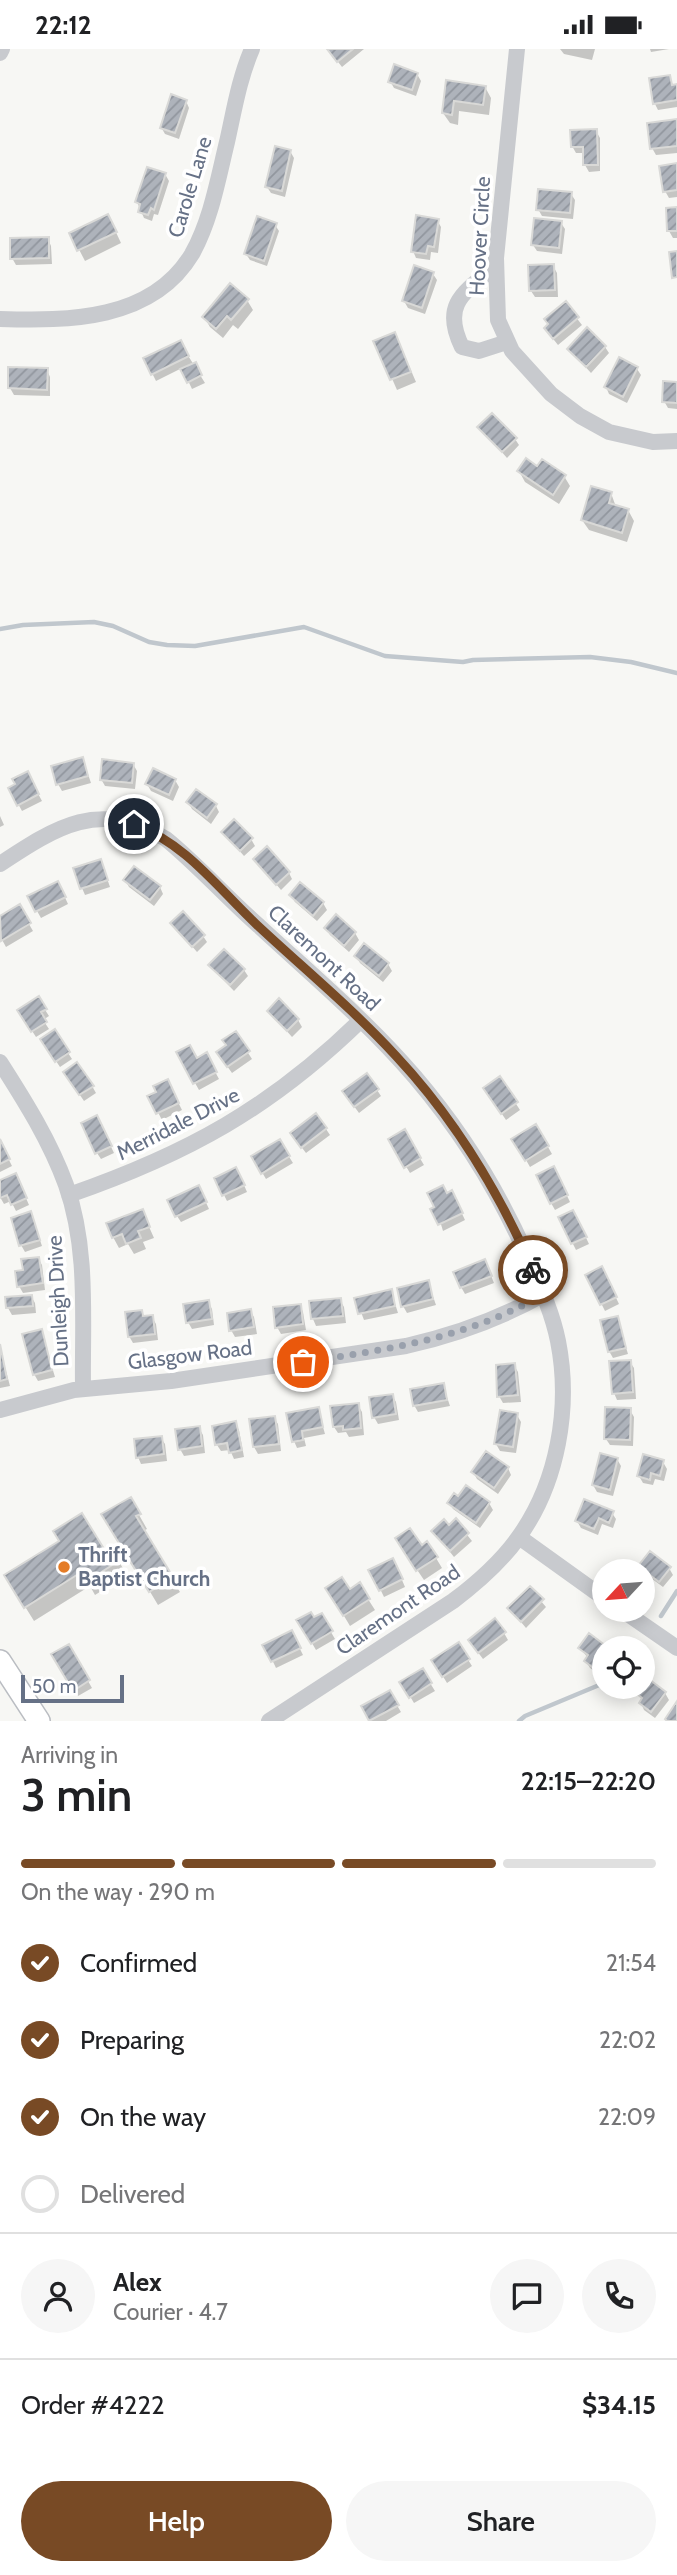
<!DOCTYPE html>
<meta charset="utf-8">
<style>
:root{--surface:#fff;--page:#f6f6f6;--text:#202124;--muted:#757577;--line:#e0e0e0;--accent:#784a25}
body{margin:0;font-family:Cabin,sans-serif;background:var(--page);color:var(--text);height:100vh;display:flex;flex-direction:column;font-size:26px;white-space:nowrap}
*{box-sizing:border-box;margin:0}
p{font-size:23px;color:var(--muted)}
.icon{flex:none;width:38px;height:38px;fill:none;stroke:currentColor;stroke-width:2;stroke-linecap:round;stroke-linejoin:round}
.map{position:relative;height:1672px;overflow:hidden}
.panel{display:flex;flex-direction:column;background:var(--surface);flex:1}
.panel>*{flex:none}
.needle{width:46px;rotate:244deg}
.tools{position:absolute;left:592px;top:1510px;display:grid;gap:14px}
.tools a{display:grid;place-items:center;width:63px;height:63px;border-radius:50%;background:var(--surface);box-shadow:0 4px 18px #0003;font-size:35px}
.scale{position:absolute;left:21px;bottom:18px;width:103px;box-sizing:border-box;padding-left:7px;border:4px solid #667186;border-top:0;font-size:19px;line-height:24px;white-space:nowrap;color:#667186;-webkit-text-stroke:5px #fff;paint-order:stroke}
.pin{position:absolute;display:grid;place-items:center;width:60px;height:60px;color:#fff;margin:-30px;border:4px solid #fff;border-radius:50%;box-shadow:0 2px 7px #0007}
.courier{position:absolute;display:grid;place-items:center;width:70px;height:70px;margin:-35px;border:5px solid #784a25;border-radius:50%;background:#fff;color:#222;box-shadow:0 2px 9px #0007}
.headline em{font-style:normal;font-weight:600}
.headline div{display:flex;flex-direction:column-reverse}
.headline{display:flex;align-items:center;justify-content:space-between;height:119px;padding:0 21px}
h1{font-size:46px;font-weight:600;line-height:52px}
.bar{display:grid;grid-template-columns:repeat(4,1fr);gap:10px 7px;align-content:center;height:84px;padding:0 21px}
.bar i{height:9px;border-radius:5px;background:var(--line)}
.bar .current{background:var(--accent)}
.bar p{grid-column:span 4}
.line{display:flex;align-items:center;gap:18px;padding:0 21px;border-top:2px solid var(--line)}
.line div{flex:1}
.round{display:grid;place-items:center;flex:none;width:74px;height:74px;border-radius:37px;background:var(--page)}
ol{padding:0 21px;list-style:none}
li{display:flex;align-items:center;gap:21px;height:77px}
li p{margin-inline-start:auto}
li .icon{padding:7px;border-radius:50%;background:var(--accent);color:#fff;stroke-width:4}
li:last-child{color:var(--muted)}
li i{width:38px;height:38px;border:4px solid var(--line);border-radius:50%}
.action{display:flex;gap:14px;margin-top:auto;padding:14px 21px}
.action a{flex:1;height:80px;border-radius:42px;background:var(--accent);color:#fff;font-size:28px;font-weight:600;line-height:80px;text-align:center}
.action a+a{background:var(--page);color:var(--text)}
.status{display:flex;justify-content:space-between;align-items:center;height:49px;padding:0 35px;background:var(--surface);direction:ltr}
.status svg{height:19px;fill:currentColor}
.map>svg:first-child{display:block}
.shadow{fill:#0003}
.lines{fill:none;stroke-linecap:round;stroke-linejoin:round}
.stream{stroke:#c0c7cd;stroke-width:4.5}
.building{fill:url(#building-hatch);stroke:#d9d9d7;stroke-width:2}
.secondary-casing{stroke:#babdc2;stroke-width:24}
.street{stroke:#c8cace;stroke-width:16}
.secondary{stroke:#fff;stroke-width:21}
.done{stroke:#99a0ac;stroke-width:7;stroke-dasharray:0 12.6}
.route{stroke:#784a25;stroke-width:9}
.poi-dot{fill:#e47c27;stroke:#fff;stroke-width:2.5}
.labels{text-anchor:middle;stroke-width:7;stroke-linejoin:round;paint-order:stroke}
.street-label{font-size:21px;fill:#667186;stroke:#fff}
.poi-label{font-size:21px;font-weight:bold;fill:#667186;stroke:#fff;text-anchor:start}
</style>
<div class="status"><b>22:12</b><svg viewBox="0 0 49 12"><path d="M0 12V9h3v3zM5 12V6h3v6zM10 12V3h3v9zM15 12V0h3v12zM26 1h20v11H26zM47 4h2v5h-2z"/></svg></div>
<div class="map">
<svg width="677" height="1672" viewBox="0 0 677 1672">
<defs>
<pattern id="building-hatch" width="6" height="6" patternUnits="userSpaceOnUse" patternTransform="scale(1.75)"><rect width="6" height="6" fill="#aeb3bb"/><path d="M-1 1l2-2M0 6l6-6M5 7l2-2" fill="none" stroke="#91969e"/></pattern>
</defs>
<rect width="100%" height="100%" fill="#f7f7f4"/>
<!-- shadow -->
<path class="shadow" d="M328,0H364L342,18Z
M560,0H595L592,11L564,5Z
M650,0H669L651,3Z
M417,25L421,32L416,47L394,39L390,32Z
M669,28L674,38H677V58L658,61L655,55Z
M448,33L485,38L491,49L489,66L459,62L458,76L450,74L443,64Z
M186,52L189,59L179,90L165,85L161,78Z
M677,72V104L656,106L652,99Z
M596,82L600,89V122L589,123L585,116V104H576L572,97Z
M290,102L294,109L285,148L271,144L267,138Z
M677,116V148L669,149L665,142Z
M165,125L169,132L158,166L154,165L152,172L144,169L137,153Z
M571,145L575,151L573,170L542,167L538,160Z
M677,160V189H673L669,182Z
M437,171L441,178L438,204L431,203L430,211L416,209L413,202Z
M561,174L565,180L562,205L537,202L533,196Z
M275,176L279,182L267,217L250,211L246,205Z
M113,177L121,194L85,212L71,185Z
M48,190L51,197L52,215L16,216L12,209Z
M553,217L557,224L558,248H535L531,242Z
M433,225L437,231L425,265L408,259L404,252Z
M247,251L253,261L238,280L233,276L223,289L210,278L204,268Z
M565,254L582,276L558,296L550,286Z
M376,293L400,296L416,333L397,341Z
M605,298L609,304L591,324L569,300Z
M184,300L205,334L192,340L182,319L156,332L145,310Z
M637,320L641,326L627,354L609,345L606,338Z
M47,321L50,328V347L14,346L10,339Z
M677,335V360L668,359L664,352Z
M480,378L515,390L519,396L507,409Z
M538,419L564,427L570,437L559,455L525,433L519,422Z
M611,444L616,458L628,461L634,472L627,493L589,481L582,471Z
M83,710L91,734L62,742L58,735Z
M133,715L137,722L135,740L105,737L101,730Z
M27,724L42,752L22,762L10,740Z
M175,731L179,738L173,752L151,742L147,735Z
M188,753L216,757L219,763L211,775L192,760Z
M0,767L4,776L0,778Z
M223,783L251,790L255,797L244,807Z
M255,810L289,824L292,830L281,841Z
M101,812L110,838L85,846L82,839Z
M125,831L160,838L163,845L154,857L129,838Z
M61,840L68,855L41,869L37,862Z
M291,847L323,854L327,861L317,872L295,853Z
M19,858L33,882L6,898L0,887V869Z
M336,868L355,884L359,891L349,903L330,886L326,879Z
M172,874L203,887L207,893L197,903Z
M365,896L388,915L392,922L383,933L360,914L356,907Z
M210,917L244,921L248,927L234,942Z
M38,950L49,967L43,971L49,980L36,988L19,962Z
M269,962L298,971L302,978L292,988Z
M235,984L252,1010L232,1024L222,1010Z
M46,997L68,1004L72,1010L60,1018Z
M178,1004L196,1011L206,1006L219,1030L199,1041Z
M69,1030L92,1037L96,1044L84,1052Z
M500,1030L520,1061L506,1071L489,1046Z
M171,1039L182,1061L162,1071L150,1048Z
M377,1041L381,1047L359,1064L348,1049Z
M100,1075L114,1104L101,1110L97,1104Z
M536,1077L552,1105L530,1118L514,1090Z
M326,1080L330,1086L306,1104L296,1091Z
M404,1083L424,1116L410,1124L390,1091Z
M279,1092L293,1114L266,1130L253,1108Z
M0,1093L12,1117L0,1123Z
M557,1126L570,1153L555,1161L551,1154Z
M240,1127L247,1143L227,1152L224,1146Z
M0,1132L19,1133L29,1156L16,1162L11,1152L4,1155L0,1148Z
M202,1145L209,1160L181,1173L177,1167Z
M447,1146L455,1150L465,1171L443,1182L436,1159Z
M142,1162L154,1189L143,1193L146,1200L134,1205L128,1195L119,1199L113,1188Z
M31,1164L42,1197L25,1203L21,1196Z
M560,1169L577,1170L589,1195L576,1201Z
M38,1209L42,1216L45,1241L23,1244L19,1237L25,1223Z
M488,1219L494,1234L465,1245L461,1238Z
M587,1226H605L619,1255L605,1262Z
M428,1233L436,1256L407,1264L403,1257Z
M391,1242L398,1264L364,1271L356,1250Z
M31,1247L35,1254L36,1264L12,1266L8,1259Z
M340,1251L344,1258L346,1274L316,1277L313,1270L311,1254Z
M208,1253L212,1260L214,1276L192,1280L188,1273Z
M300,1256L303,1263L306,1281L281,1285L277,1278Z
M250,1262L254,1268L257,1285L235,1288L231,1281Z
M141,1263L144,1269L152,1268L156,1275L158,1291L133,1294L129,1287Z
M617,1269L628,1305L613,1309L609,1302Z
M41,1282L55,1328L38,1332L34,1325Z
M0,1299L10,1337L0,1339Z
M630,1313L634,1319L636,1350L617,1351L614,1344Z
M514,1316L518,1323L521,1353L503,1354L499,1347Z
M443,1336L450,1357L418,1363L414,1356Z
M392,1346L396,1353L399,1371L378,1375L374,1368Z
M358,1356L362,1363L364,1386L349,1388L346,1383L338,1384L334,1378Z
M318,1360L325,1385L304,1389L306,1397L297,1399L294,1392Z
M630,1361L634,1368L633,1397L610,1396L606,1390Z
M517,1366L521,1373L516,1404L500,1402L496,1395Z
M274,1369L278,1375L281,1402L258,1405L254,1398L251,1371Z
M235,1374L239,1381L244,1408L234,1410L230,1401L221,1402L217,1396Z
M199,1379L203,1386L205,1404L184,1407L180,1400Z
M161,1389L165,1395L167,1412L141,1415L138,1408Z
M617,1410L621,1417L613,1447L597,1443L593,1436Z
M663,1413L667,1420L664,1432L655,1430L653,1436L643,1434L639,1427Z
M508,1419L511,1426L498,1445L477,1430L473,1423Z
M130,1450L147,1480L143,1482L180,1543L158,1556L104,1466Z
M449,1454H489L493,1461L480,1479L453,1460Z
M612,1464L616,1470L613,1479L602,1475L598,1486L581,1479L577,1472Z
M456,1472L472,1492L454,1508L434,1483L449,1478Z
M421,1498L436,1509L442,1519L424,1531L403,1500Z
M115,1506L127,1526L95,1546L90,1537L34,1572L6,1527L108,1511Z
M396,1517L405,1538L384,1548L371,1521Z
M640,1517L669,1519L673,1526L663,1538L644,1524Z
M359,1536L375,1561L350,1577L328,1540L349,1542Z
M530,1539L546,1558L526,1579L510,1560Z
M321,1566L335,1590L316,1601L299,1572L313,1571Z
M504,1584L508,1591L483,1610L474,1598Z
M295,1590L303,1606L276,1619L265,1596Z
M458,1595L472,1617L447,1634L433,1611Z
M68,1597L92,1639L78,1647L54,1606Z
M580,1599L604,1600L602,1628L590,1619L586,1612L588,1609Z
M422,1621L435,1642L414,1654L402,1634Z
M635,1638L665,1644L669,1651L655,1669L644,1661L641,1654L643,1651L633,1640Z
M389,1643L401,1663L386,1672H371L363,1658Z"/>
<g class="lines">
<!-- stream -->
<path class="stream" d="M0,580L23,576L94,573L113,577L149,593L167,596L195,597L304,578L385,607L463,613L473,611L590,608L631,613L677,624
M661,1567L677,1542
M519,1672L525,1667L604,1634"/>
</g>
<!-- building -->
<path class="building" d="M327,0H353L337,13Z
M394,15L418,24L412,41L388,33Z
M670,26L672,36L677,35V51L653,55L649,29Z
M446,31L486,37L483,56L454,52L452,66L442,64Z
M171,45L187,51L175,84L160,79Z
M677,70V97L650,100L647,74Z
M597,80L598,116H583V98H571L570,81Z
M275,97L291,101L282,142L265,138Z
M677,114V141L663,143L659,117Z
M147,118L166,124L154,161L151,159L148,166L138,163L140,155L135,153Z
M538,140L572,143L570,164L536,161Z
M677,158V182H667L666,159Z
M108,165L117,183L77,202L69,184Z
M416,166L439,170L434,198L428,197L426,205L411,203Z
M257,167L277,174L264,212L244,205Z
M534,169L562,172L559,199L531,196Z
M49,188V209L10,210V189Z
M677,202V228L672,229L669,203Z
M554,215L555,241L529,242L528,216Z
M414,216L434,223L422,259L402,252Z
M230,234L249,250L231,271L227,267L216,280L202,268Z
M566,252L579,268L553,290L544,279L548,275L544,270Z
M587,278L606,297L586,318L567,300Z
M395,283L411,323L390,331L373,292Z
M181,291L189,307L151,326L143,309Z
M619,308L638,318L623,348L604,338Z
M196,313L202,326L187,334L180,320Z
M8,318L48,319L47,341L8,339Z
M663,332L677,333V354L662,353Z
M492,364L517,389L502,403L477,378Z
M526,409L537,417L542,410L566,426L553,446L517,422Z
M591,437L612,443L609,454L629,460L622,484L581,471Z
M83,708L88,727L56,736L51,717Z
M102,710L134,714L132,734L100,731Z
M153,719L176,730L169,746L145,735Z
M28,722L39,745L17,757L8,739L15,735L12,730Z
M196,740L217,755L207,769L186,753Z
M234,770L253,789L240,802L221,783Z
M267,797L290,823L276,836L253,810Z
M101,810L108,831L80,840L73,819Z
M134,817L161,837L150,851L123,831Z
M58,832L66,848L35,863L27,847Z
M300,833L324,853L313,867L289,846Z
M20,855L31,874L1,892L0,867Z
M183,862L205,886L192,898L170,874Z
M336,865L356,883L344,897L324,879Z
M364,894L389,914L379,927L354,907Z
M224,900L245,920L230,936L208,916Z
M39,947L47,960L41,963L47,973L31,983L17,961Z
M279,949L299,970L287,982L267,962Z
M55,980L70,1003L55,1013L40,990Z
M236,982L250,1002L227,1018L216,1003L226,996L222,991Z
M190,996L197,1009L207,1003L217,1023L193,1035L176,1003Z
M77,1013L94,1037L79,1046L63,1023Z
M367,1024L379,1040L354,1058L342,1042Z
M500,1027L518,1053L501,1065L483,1039Z
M168,1030L179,1054L156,1065L147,1047L156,1043L153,1037Z
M316,1064L327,1079L301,1099L290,1084Z
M97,1066L112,1097L95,1105L81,1074Z
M536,1075L549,1097L525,1112L511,1090Z
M405,1080L421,1109L404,1119L388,1090Z
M0,1090L10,1110L0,1115Z
M280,1090L290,1107L261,1125L251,1107Z
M554,1117L568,1146L550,1155L536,1126Z
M236,1118L245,1136L222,1147L214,1129Z
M16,1124L27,1149L11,1156L7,1146L0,1149V1131Z
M199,1136L207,1153L175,1168L167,1151Z
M443,1136L447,1144L452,1141L463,1164L438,1176L430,1160L434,1158L427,1144Z
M143,1160L150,1178L138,1182L141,1189L126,1195L122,1185L112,1189L106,1174Z
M573,1161L587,1188L571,1195L558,1168Z
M31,1162L40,1191L19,1197L11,1169Z
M39,1208L43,1234L17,1238L15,1222L23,1221L21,1210Z
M485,1210L492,1227L460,1239L453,1223Z
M602,1217L617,1248L600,1256L585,1226Z
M429,1231L433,1250L401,1258L397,1239Z
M392,1240L395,1257L358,1265L354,1249Z
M32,1246L33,1257L6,1259L5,1248Z
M341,1249L343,1267L311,1270L309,1252Z
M209,1251L212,1270L186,1274L183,1255Z
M301,1255L303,1275L275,1279L273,1258Z
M251,1260L254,1278L229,1282L227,1264Z
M142,1261L143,1267L153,1266L155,1285L128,1288L125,1263Z
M618,1267L626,1299L608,1303L600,1271Z
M42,1280L52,1321L33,1326L22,1285Z
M0,1295L7,1330L0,1332Z
M631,1311L633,1343L612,1345L609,1312Z
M515,1314L518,1346L497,1348L496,1316Z
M444,1334L447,1351L413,1357L410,1340Z
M393,1345L396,1365L372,1369L369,1348Z
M359,1354L361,1379L343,1381V1377L333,1378L330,1357Z
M319,1358L323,1378L302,1382L303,1391L292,1393L286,1364Z
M605,1358L631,1359L630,1391L604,1390Z
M500,1361L518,1364L513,1398L494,1395Z
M275,1367L279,1395L253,1398L249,1370Z
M236,1372L242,1401L229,1404L227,1394L215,1396L212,1377Z
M200,1377L202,1397L178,1401L175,1380Z
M162,1387L164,1405L136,1409L134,1390Z
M486,1402L509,1418L494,1439L471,1423Z
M600,1404L618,1409L610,1441L592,1436Z
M643,1405L664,1411L660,1427L651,1424L650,1431L637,1427Z
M466,1436L490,1453L476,1474L447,1454L454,1444L458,1447Z
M131,1448L141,1465L136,1467L173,1528L149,1543L101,1465Z
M584,1450L614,1462L609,1474L599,1469L594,1480L575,1472Z
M82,1464L109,1508L116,1504L120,1511L86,1533L80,1524L24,1559L4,1526L59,1492L53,1482Z
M456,1469L469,1484L450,1502L431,1482L444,1470L449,1476Z
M410,1479L422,1496L427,1492L438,1508L416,1522L395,1489Z
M650,1502L671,1518L659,1533L638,1517Z
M393,1509L403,1530L379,1542L368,1521Z
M342,1528L350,1540L360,1533L370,1550L343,1567L325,1539Z
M530,1537L544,1550L521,1573L507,1559Z
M311,1563L314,1568L322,1564L333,1582L311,1595L296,1571Z
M495,1569L506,1583L478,1604L468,1591Z
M292,1581L301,1599L271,1613L262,1596Z
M589,1584L610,1600H604V1614L598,1622L584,1612L588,1606L578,1599Z
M459,1593L470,1610L442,1628L431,1611Z
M69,1595L90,1631L73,1642L51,1605Z
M423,1619L432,1634L409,1649L399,1633Z
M642,1625L666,1643L651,1663L639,1654L642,1649L631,1640L632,1638H642Z
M390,1641L399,1656L369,1672L361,1657Z
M677,1652V1672H667L665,1670Z"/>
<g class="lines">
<defs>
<path id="secondary" d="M0,1612L39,1672"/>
</defs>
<!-- secondary casing -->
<use href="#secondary" class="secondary-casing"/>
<!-- street -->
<path class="street" d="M517,0L496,209L498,271L512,302L551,345L580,367L609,383L653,393L677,392
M0,4L2,0
M496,217C464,243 441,255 462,298L479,302L507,293
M0,270C68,272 152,272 192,205C211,171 218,130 227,93C234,62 239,30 252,0
M0,815C56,778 100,749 166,790C199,817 227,849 259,877C312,926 368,973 415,1028C461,1082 499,1143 527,1207C539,1235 552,1262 558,1292C571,1358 558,1434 518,1489C500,1514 477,1534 453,1552L269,1672
M0,1013C25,1052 50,1092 66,1136C89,1201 82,1272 83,1340
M69,1146C187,1105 271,1059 361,971
M0,1361L74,1341L171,1332L406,1297C455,1286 500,1270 544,1245
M519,1488L604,1549
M622,1561L677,1599"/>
<!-- secondary -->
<use href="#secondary" class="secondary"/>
</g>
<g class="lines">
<!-- done -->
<path class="done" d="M303,1313C391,1300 465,1290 544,1245L533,1221"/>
<!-- route -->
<path class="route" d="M134,775C186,795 217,838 256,875C303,919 353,960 396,1007C455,1070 499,1143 533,1221"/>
</g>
<!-- markers -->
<circle class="poi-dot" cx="64" cy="1518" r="7"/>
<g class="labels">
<!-- street labels -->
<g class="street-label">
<text transform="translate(190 138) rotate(-73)" y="7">Carole Lane</text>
<text transform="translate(480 187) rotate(-87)" y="7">Hoover Circle</text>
<text transform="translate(324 909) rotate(43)" y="7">Claremont Road</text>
<text transform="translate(178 1075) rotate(-27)" y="7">Merridale Drive</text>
<text transform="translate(58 1252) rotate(-93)" y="7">Dunleigh Drive</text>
<text transform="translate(190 1306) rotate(-7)" y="7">Glasgow Road</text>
<text transform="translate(398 1561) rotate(-34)" y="7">Claremont Road</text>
</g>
<!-- poi labels -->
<g class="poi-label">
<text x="78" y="1513">Thrift<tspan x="78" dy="24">Baptist Church</tspan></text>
</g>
</g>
</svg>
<div class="tools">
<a><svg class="needle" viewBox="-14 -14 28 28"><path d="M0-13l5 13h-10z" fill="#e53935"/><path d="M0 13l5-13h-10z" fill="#757577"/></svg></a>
<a><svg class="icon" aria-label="locate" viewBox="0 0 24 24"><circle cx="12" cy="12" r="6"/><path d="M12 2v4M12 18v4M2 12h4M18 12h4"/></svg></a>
</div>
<div class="scale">50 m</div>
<div class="pin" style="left:303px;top:1313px;background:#ea580c"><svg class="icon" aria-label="bag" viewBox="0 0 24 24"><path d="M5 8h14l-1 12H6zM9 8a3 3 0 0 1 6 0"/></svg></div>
<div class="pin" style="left:134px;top:775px;background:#1f2937"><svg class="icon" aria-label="home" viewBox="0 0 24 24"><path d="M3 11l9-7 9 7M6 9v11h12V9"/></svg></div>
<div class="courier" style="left:533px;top:1221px"><svg class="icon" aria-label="bike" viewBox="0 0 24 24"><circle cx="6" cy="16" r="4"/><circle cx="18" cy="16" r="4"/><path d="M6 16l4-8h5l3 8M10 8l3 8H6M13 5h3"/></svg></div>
</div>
<section class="panel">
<div class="headline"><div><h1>3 min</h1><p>Arriving in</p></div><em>22:15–22:20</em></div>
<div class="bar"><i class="current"></i><i class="current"></i><i class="current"></i><i></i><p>On the way · 290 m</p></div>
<ol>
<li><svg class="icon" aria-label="check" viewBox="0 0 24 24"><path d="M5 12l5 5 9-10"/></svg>Confirmed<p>21:54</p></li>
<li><svg class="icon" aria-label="check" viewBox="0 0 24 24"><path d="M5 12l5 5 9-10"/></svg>Preparing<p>22:02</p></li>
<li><svg class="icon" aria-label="check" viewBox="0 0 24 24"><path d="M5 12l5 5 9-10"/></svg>On the way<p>22:09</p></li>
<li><i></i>Delivered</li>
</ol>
<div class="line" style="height:126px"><a class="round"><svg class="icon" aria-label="person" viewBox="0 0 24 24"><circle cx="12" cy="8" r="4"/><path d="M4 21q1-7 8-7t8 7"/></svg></a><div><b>Alex</b><p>Courier · 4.7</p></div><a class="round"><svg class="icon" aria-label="chat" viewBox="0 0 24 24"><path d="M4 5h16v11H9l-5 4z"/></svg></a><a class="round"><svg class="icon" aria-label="phone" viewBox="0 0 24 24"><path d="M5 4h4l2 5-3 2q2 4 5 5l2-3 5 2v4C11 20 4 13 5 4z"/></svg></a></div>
<div class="line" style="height:91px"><div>Order #4222</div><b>$34.15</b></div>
<div class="action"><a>Help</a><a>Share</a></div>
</section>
